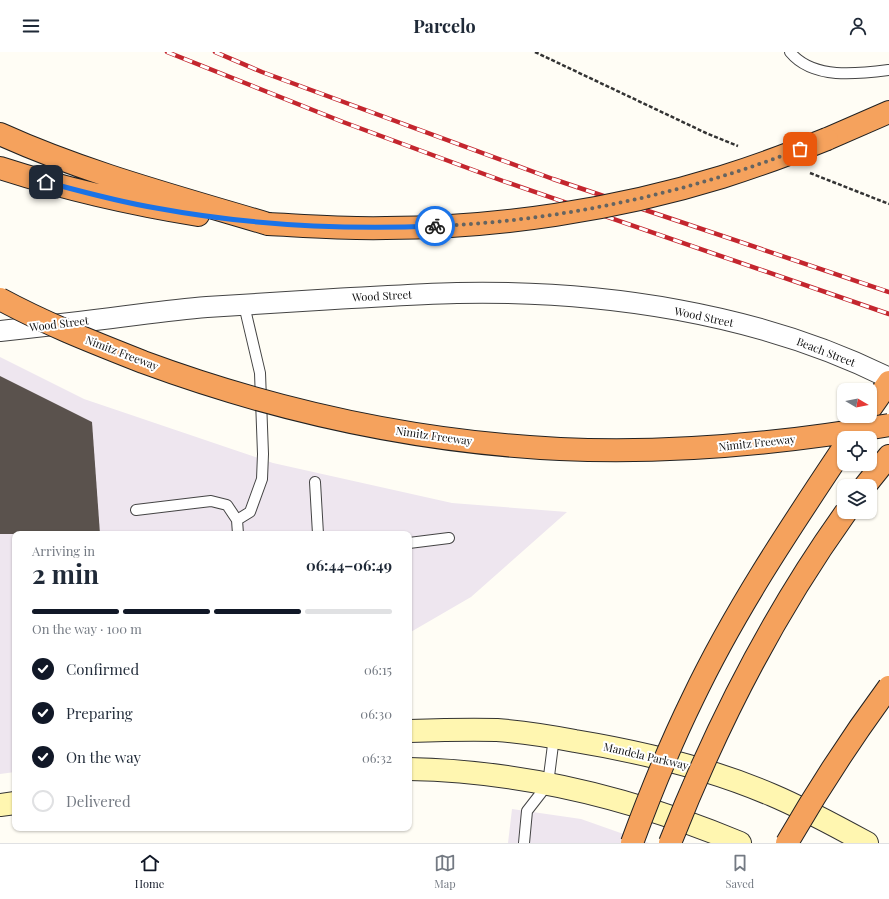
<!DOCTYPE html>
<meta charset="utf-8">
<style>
:root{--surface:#fff;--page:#f2f2f3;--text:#1f2937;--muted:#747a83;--line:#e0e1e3;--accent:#111827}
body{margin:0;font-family:"Playfair Display",serif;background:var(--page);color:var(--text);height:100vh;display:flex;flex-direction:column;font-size:15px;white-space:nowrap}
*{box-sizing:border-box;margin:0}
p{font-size:13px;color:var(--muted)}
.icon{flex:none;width:22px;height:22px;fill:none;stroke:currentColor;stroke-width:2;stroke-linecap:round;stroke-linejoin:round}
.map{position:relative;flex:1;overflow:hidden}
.sheet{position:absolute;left:12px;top:479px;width:400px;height:300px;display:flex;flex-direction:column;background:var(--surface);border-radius:8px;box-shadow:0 1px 3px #0004}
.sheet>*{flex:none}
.needle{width:26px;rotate:100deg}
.tools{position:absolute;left:837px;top:331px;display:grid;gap:8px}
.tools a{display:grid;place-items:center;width:40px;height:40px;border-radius:8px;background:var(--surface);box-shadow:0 1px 3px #0004;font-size:20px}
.pin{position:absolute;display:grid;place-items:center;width:34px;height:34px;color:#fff;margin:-17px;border-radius:8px;box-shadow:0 2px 6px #0006}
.courier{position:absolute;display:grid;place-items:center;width:40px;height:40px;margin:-20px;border:3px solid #1a73e8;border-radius:50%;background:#fff;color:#222;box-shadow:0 1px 5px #0007}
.headline em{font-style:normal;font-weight:700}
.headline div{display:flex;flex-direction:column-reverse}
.headline{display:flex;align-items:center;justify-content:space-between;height:68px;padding:0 20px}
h1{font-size:26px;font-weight:700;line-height:30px}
.bar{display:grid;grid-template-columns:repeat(4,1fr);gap:6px 4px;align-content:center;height:48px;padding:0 20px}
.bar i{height:5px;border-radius:3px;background:var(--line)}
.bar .on{background:var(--accent)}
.bar p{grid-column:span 4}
ol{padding:0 20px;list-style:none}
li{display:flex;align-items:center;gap:12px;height:44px}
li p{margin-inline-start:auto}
li .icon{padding:4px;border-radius:50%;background:var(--accent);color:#fff;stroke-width:4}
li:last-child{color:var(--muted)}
li i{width:22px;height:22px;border:2px solid var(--line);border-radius:50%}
header{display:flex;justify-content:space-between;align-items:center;height:52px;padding:0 20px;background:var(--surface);font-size:18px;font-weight:700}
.tabs{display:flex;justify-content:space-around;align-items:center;height:56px;border-top:1px solid var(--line);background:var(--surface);font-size:11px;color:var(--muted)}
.tabs a{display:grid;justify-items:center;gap:2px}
.tabs .on{color:var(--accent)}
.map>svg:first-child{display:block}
.industrial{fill:#eee6ef}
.building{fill:#5a524d}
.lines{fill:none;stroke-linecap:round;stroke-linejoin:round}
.service-casing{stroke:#444;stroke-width:12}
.minor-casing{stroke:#444;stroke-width:22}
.secondary-casing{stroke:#333;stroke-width:24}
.motorway-casing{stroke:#222;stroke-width:24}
.path{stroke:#333;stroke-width:2.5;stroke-dasharray:4 2;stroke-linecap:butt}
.service{stroke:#fff;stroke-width:10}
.minor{stroke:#fff;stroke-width:20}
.secondary{stroke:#fff6b0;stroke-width:22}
.motorway{stroke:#f5a25d;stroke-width:22}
.rail-casing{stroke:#c4262e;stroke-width:4.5}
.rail{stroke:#fff;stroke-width:3;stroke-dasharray:9;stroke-linecap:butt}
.motorway-bridge-casing{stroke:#222;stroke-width:24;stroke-linecap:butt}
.motorway-bridge{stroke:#f5a25d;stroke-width:22}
.done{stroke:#646461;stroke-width:4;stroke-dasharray:0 7.2}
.route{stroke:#1a73e8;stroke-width:5}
.labels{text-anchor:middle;stroke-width:4;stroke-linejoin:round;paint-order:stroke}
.street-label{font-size:11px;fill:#111;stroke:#fff}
</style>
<header><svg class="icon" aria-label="menu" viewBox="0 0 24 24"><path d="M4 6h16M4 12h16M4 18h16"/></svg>Parcelo<svg class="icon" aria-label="person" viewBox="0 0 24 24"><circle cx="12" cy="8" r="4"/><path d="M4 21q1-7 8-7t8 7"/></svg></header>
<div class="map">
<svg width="889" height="791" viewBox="0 0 889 791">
<rect width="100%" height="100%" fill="#fffdf5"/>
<!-- industrial -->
<path class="industrial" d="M0,305L84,347L273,411L452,451L567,460L471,545L409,581V482H15V720L0,722Z
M512,757L581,767L649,791H508Z"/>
<!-- building -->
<path class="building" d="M0,324L92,370L100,482H0Z"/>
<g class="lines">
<defs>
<path id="service" d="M790,0C813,28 858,22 889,18
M315,430L318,482
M136,458L211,449L227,453L237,468L238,482
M237,468L250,460L262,427L263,402L260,321L244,253
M409,491L449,486
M524,791L527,759L548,732L554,685"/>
<path id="minor" d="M0,279C45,274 90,269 135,263C159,260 183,257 207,255C250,252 292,250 334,247C375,245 416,242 457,241C601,238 759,261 889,326"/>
<path id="secondary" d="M409,679C438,678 468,677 497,678C523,680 549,684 575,689C642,700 709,716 772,743C805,757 836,774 867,791
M409,717C523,719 635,747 740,791
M0,753L15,751"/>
<path id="motorway" d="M0,82C86,121 178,145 268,172
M827,87L889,60
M0,116C65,137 130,152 198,163
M870,357L889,330
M865,434L889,404"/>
</defs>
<!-- service casing -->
<use href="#service" class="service-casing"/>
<!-- minor casing -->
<use href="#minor" class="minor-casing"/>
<!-- secondary casing -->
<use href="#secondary" class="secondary-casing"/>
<!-- motorway casing -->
<use href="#motorway" class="motorway-casing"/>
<!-- path -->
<path class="path" d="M535,0L706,81L738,94
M810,121L889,152"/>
<!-- service -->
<use href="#service" class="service"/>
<!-- minor -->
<use href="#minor" class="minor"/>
<!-- secondary -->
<use href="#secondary" class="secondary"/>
<!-- motorway -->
<use href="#motorway" class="motorway"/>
<defs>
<path id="rail" d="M167,0L343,70L503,129L889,262
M215,0L262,20L553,127L889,240"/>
</defs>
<!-- rail casing -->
<use href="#rail" class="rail-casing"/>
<!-- rail -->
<use href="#rail" class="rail"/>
<defs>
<path id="motorway-bridge" d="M268,172C307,174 346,177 386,176C497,176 615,158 722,125C757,114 792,101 827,87
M0,247C46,272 95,291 143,310C276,359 418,390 560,397C670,402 780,392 889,373
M632,791C650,742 670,693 693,646C735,558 790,476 844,395
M670,791C716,674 773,562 846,460
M787,791C818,737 852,685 889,635"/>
</defs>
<!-- motorway-bridge casing -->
<use href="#motorway-bridge" class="motorway-bridge-casing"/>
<!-- motorway-bridge -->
<use href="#motorway-bridge" class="motorway-bridge"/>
</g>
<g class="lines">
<!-- done -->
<path class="done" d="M435,174C559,169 685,142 800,97"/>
<!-- route -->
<path class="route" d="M46,130C83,140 119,150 156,156C248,173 341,178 435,174"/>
</g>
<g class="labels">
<!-- street labels -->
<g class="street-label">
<text transform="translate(382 244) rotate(-3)" y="4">Wood Street</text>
<text transform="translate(704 265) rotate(12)" y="4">Wood Street</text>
<text transform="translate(59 272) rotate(-7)" y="4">Wood Street</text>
<text transform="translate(826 300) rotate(21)" y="4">Beach Street</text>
<text transform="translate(122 301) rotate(21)" y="4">Nimitz Freeway</text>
<text transform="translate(434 384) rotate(8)" y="4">Nimitz Freeway</text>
<text transform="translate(757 391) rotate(-6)" y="4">Nimitz Freeway</text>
<text transform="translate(646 704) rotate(13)" y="4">Mandela Parkway</text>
</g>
</g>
</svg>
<div class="tools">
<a><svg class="needle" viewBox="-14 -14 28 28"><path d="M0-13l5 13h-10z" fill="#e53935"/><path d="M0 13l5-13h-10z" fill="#747a83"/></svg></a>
<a><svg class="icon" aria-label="locate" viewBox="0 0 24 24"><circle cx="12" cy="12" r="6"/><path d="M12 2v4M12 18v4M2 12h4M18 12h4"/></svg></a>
<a><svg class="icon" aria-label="layers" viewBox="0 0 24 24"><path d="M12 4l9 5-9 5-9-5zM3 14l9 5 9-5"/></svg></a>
</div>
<div class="pin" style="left:800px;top:97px;background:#ea580c"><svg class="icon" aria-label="bag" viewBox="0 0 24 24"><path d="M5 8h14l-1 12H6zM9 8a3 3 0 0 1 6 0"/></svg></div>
<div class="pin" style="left:46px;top:130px;background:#1f2937"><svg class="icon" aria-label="home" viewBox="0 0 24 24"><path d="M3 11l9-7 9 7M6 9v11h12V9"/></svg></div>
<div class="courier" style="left:435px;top:174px"><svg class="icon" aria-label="bike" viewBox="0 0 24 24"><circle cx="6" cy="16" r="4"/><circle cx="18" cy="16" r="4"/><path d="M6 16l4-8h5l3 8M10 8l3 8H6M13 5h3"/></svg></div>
<section class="sheet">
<div class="headline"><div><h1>2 min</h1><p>Arriving in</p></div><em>06:44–06:49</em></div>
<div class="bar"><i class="on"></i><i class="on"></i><i class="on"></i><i></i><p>On the way · 100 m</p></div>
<ol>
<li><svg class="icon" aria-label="check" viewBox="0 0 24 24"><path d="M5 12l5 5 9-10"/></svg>Confirmed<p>06:15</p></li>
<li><svg class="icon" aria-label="check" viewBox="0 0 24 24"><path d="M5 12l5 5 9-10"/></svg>Preparing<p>06:30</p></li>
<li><svg class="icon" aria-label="check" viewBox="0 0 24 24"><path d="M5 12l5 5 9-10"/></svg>On the way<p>06:32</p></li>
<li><i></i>Delivered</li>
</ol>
</section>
</div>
<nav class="tabs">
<a class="on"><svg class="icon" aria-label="home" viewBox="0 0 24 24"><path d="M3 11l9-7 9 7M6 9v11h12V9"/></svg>Home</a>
<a><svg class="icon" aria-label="map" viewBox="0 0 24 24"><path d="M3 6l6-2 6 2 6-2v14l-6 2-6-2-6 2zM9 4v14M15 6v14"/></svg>Map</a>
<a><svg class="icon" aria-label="saved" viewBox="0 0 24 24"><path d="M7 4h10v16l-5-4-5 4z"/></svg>Saved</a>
</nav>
